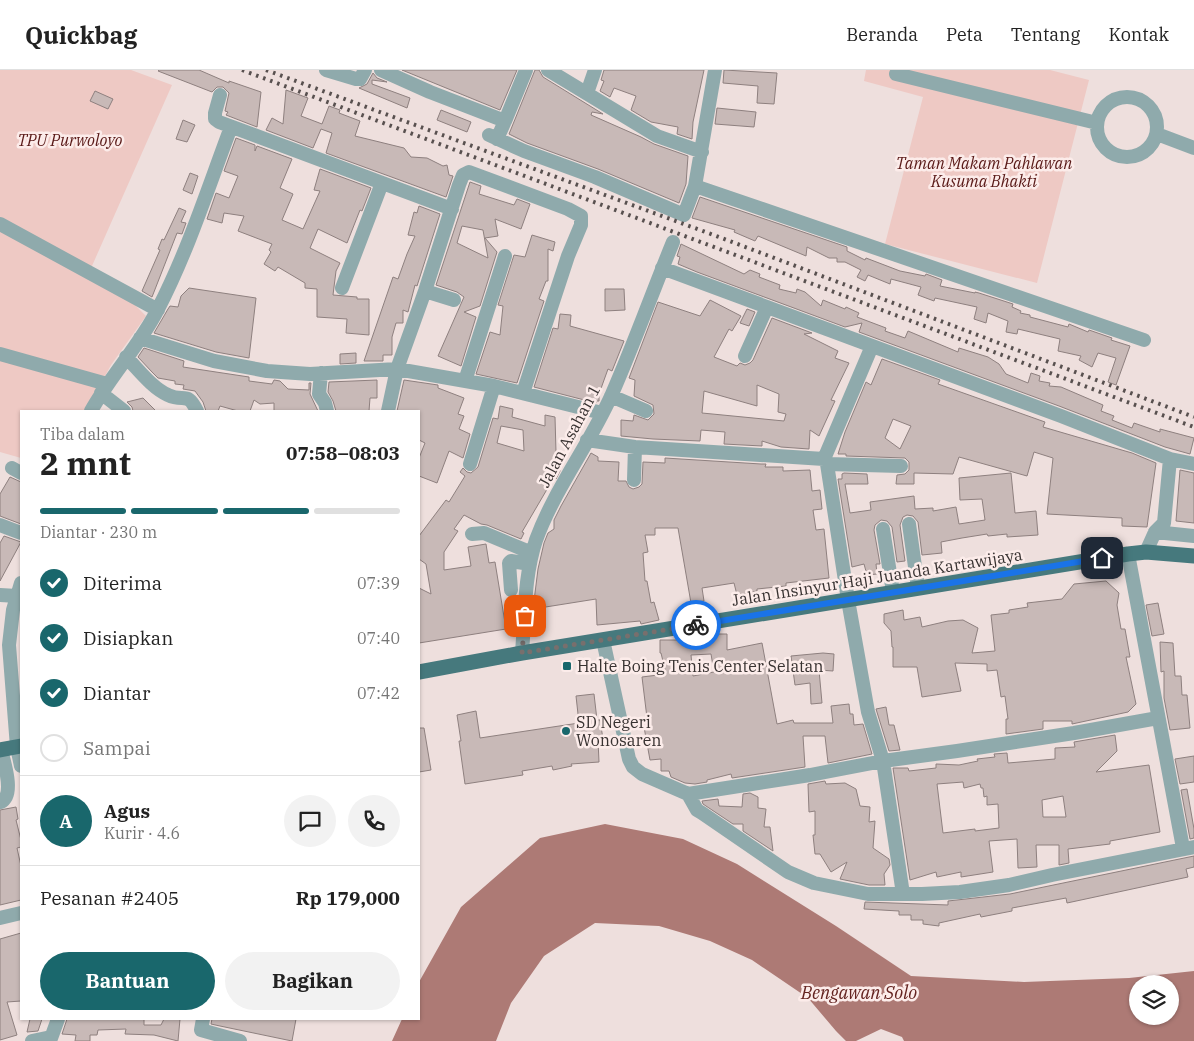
<!DOCTYPE html>
<html lang="id">
<meta charset="utf-8">
<style>
:root{--surface:#fff;--page:#f2f2f2;--text:#222;--muted:#767676;--line:#e0e0e0;--accent:#19676c}
body{margin:0;font-family:"IBM Plex Serif",serif;background:var(--page);color:var(--text);height:100vh;display:flex;flex-direction:column;font-size:19px;white-space:nowrap}
*{box-sizing:border-box;margin:0}
p{font-size:16px;color:var(--muted)}
.icon{flex:none;width:28px;height:28px;fill:none;stroke:currentColor;stroke-width:2;stroke-linecap:round;stroke-linejoin:round}
.map{position:relative;flex:1;overflow:hidden}
.drawer{position:absolute;left:20px;top:340px;width:400px;height:610px;display:flex;flex-direction:column;background:var(--surface);border-radius:0px;box-shadow:0 1px 4px #0004}
.drawer>*{flex:none}
.fabs{position:absolute;left:1129px;top:905px;display:grid;gap:10px}
.fabs a{display:grid;place-items:center;width:50px;height:50px;border-radius:50%;background:var(--surface);box-shadow:0 1px 4px #0004;font-size:25px}
.pin{position:absolute;display:grid;place-items:center;width:42px;height:42px;color:#fff;margin:-21px;border-radius:10px;box-shadow:0 2px 8px #0006}
.courier{position:absolute;display:grid;place-items:center;width:50px;height:50px;margin:-25px;border:4px solid #1a73e8;border-radius:50%;background:#fff;color:#222;box-shadow:0 1px 6px #0007}
.headline em{font-style:normal;font-weight:800}
.headline div{display:flex;flex-direction:column-reverse}
.headline{display:flex;align-items:center;justify-content:space-between;height:85px;padding:0 20px}
h1{font-size:32px;font-weight:800;line-height:38px}
.bar{display:grid;grid-template-columns:repeat(4,1fr);gap:8px 5px;align-content:center;height:60px;padding:0 20px}
.bar i{height:6px;border-radius:4px;background:var(--line)}
.bar .selected{background:var(--accent)}
.bar p{grid-column:span 4}
.line{display:flex;align-items:center;gap:12px;padding:0 20px;border-top:1px solid var(--line)}
.line div{flex:1}
.round{display:grid;place-items:center;flex:none;width:52px;height:52px;border-radius:26px;background:var(--page)}
ol{padding:0 20px;list-style:none}
li{display:flex;align-items:center;gap:15px;height:55px}
li p{margin-inline-start:auto}
li .icon{padding:5px;border-radius:50%;background:var(--accent);color:#fff;stroke-width:4}
li:last-child{color:var(--muted)}
li i{width:28px;height:28px;border:2px solid var(--line);border-radius:50%}
.primary-button{display:flex;gap:10px;margin-top:auto;padding:10px 20px}
.primary-button a{flex:1;height:58px;border-radius:30px;background:var(--accent);color:#fff;font-size:20px;font-weight:800;line-height:58px;text-align:center}
.primary-button a+a{background:var(--page);color:var(--text)}
header{display:flex;align-items:center;gap:30px;box-sizing:border-box;height:70px;padding:0 25px;background:var(--surface);border-bottom:1px solid var(--line)}
header strong{font-size:24px}
nav{display:flex;gap:28px;margin-inline-start:auto;font-size:18px}
.map>svg:first-child{display:block}
.green{fill:#eec9c4}
.water{fill:#ad7a75;fill-rule:evenodd}
.building{fill:#c8b9b7;stroke:#8e807f;fill-rule:evenodd}
.lines{fill:none;stroke-linecap:round;stroke-linejoin:round}
.minor{stroke:#8faaac;stroke-width:14}
.major{stroke:#46797d;stroke-width:15}
.rail{stroke:#58504f;stroke-width:4;stroke-dasharray:2.5 5;stroke-linecap:butt}
.done{stroke:#786f6d;stroke-width:5;stroke-dasharray:0 9}
.route{stroke:#1a73e8;stroke-width:6}
.poi-dot{fill:#19676c;stroke:#fcecea;stroke-width:2}
.labels{text-anchor:middle;stroke-width:5;stroke-linejoin:round;paint-order:stroke}
.park-label{font-size:16px;font-style:italic;fill:#591917;stroke:#fcecea}
.street-label{font-size:16px;fill:#383231;stroke:#fcecea}
.poi-label{font-size:16px;fill:#383231;stroke:#fcecea;text-anchor:start}
.water-label{font-size:18px;font-style:italic;fill:#642320;stroke:#fcecea}
</style>
<header>
<strong>Quickbag</strong>
<nav><a>Beranda</a><a>Peta</a><a>Tentang</a><a>Kontak</a></nav>
</header>
<div class="map">
<svg width="1194" height="971" viewBox="0 0 1194 971">
<rect width="100%" height="100%" fill="#eedfdd"/>
<!-- green -->
<path class="green" d="M0,0H131L172,15L88,205L135,235L146,246L111,295L86,341H21V388L0,382Z
M866,0H1050L1089,10L1037,213L885,174L923,27L864,11Z"/>
<!-- water -->
<path class="water" d="M605,754L683,769L737,794L836,856L911,906L1024,912L1129,908L1194,901V971H904L902,967L881,959L856,971H846L836,961L808,928L752,890L710,871L659,856L595,853L544,886L511,933L496,971H392L402,949H419V912L461,837L540,768ZM1138,914H1170V946H1138Z"/>
<!-- building -->
<path class="building" d="M159,0H199L229,13V11L261,22L257,57L226,45L228,42L225,41L229,23L223,17H217L212,22L158,1Z
M402,0H517L500,40Z
M535,0H539L543,7L603,44L592,42L591,45L641,67L654,74L688,86L686,114L679,133L598,99L527,73L509,64Z
M604,0H704L693,52L692,69L677,64L678,57L651,52L631,40L636,26L614,18L610,27L600,21L604,11L601,10Z
M724,0L777,3L774,34L757,33L758,16L723,13Z
M373,3L377,8L387,12L372,10V14L410,28L407,38L359,18L367,14Z
M286,20L308,28L301,46L322,54L329,36L340,40L339,43L360,51L355,66L404,78L411,87L427,88L443,96L447,95L449,105L453,106L446,127L326,83L332,63L321,59L313,78L266,60L272,48L283,54Z
M95,21L113,29L108,39L90,31Z
M717,38L756,42L754,57L715,54Z
M441,40L471,52L467,62L437,50Z
M183,50L195,55L187,72L176,69Z
M236,68L255,75V81L257,76L292,89L280,118L293,124L282,150L303,159L320,121L314,120L320,99L371,118L362,141L360,140L347,173L318,159L310,178L340,193L336,201L333,225L357,227V229H369V265L346,263L347,249L317,247V219L305,218V213L278,197L275,201L264,194L271,182L269,180L272,174L238,161L244,146L224,143L222,153L207,149L216,123L229,128L238,106L224,101Z
M190,103L198,106L192,124L183,120Z
M470,112L481,116L479,124L514,135L517,129L530,134L521,159L495,149L498,166L485,168L497,182L480,236L464,242L476,247L461,296L438,286L464,227L457,222L436,215ZM462,156L483,160L488,188L457,173Z
M700,127L847,177V181L865,190L866,188L900,201L925,206L926,204L942,210L940,216L975,223V222L979,223L1013,234L1012,237L1021,241L1020,243L1030,245V247L1068,257L1069,254L1088,262L1089,260L1112,268L1111,270L1130,276L1116,315L1108,312L1116,288L1098,283L1092,297L1079,290L1081,286L1058,281L1060,269L1018,259L1017,264L1006,262L1008,251L988,243L986,253L974,249L977,237L935,228L934,231L918,225L921,217L891,209L890,214L868,205L865,211L857,207L861,200L845,192H837V188H829L807,177L806,186L758,166L755,171L734,162L735,160L692,148Z
M419,136L440,144L417,216L415,215L408,242L403,240V253H396L392,267V285H383V291H364L393,207L398,209L407,184L415,166L408,165L414,142L417,143Z
M179,138L186,141L181,152L186,153L182,164L177,163L152,227L142,221L160,180L158,179L162,169L164,170Z
M532,165L555,172L553,181L548,179V211H546L539,229L544,231L517,313L476,304L490,262L500,265L503,236L498,235L514,185L525,187Z
M681,174L744,204L750,200L760,204L759,207L780,215L779,219L796,223L797,219L805,222L821,236L823,230L845,239L846,237L859,243L857,247L886,258L885,261L905,268L908,261L958,282L959,278L988,287L999,294L1006,304L1028,313L1031,303L1040,306L1039,311L1050,313L1049,316L1061,317L1103,335L1101,341L1114,346L1112,350L1132,358L1134,353L1160,362V359L1194,368L1190,384L1165,377L1059,336L859,262L862,253L845,257L697,202L678,194L680,187L677,186Z
M189,218L256,228L249,288L216,282L154,263L168,239L170,236L178,237L181,226Z
M605,219H624L625,240L605,241Z
M710,230L741,246L732,261L729,259L714,287L737,296L740,293L745,295L750,293L753,290L772,248L812,263L804,264L838,281L835,288L849,293L831,330L835,331L819,366L810,360L809,379L781,377L762,371V376L724,374L725,362L701,360L700,371L653,369L621,366V350L633,351L634,345L648,350L654,344L653,335L634,326L635,310L629,308L658,232L700,246ZM757,315L779,324L778,342L786,344L784,351L702,343L704,321L757,336Z
M747,239L755,242L749,256L740,253Z
M560,244L571,245L570,256L624,271L612,301L608,299L599,324V331H596V333L534,317L553,258L558,259Z
M144,278L184,291L183,297L249,307V311L272,314L274,310L280,311L288,319L309,320V313H311L310,324L318,341H274V333L260,334L254,330L250,341H238L220,336L218,341H206L203,332L195,321L183,319L184,315L175,314V311L158,308L152,302L138,287Z
M356,283V293L340,294V284Z
M882,289L940,310L938,314L1045,352L1043,357L1132,383L1156,393L1147,457L1122,456V448L1047,444L1053,388L1034,382L1027,406L959,387L953,404L914,403V414H896L897,405L905,404L909,400V392L905,388L846,386V384H838L845,362L866,312L871,315ZM893,349L911,356L900,379L885,368Z
M377,310V328H370L369,341H336L333,331L328,322L329,312Z
M404,310L438,315V318L464,328L458,344L464,346L459,359L470,364L463,388L449,381L437,413L419,406V388L425,373L419,370V341H397Z
M143,328L156,341H133L132,337L127,332Z
M500,336L513,339L512,347L545,356V345L555,347L556,382L562,383L557,390L560,401L556,409V404L522,462L524,463L521,469L487,455L481,454L464,445L454,459L458,461L444,482V500L471,496L468,477L486,474L489,493L495,492L506,559L419,573V518L431,524L426,494L419,489V466L446,430L449,432L465,406L460,402L463,398L467,402L471,403L478,397L493,348L498,349ZM501,356L523,360L524,381L497,373Z
M591,383L598,387V391L619,392L618,411H626L629,417L633,419L639,417L642,414L643,392L665,393V388L761,394H766L765,397H783V401L810,400L812,421L820,420L822,439L813,440L816,460L824,459L829,508L786,513V516L757,519V521L737,525L734,513L702,518L704,531L691,533L678,458H655V465H645L648,482L643,483L645,511H647L651,533L654,532L659,550L641,554L640,551L597,555L596,529L533,539L538,499L544,473L548,463L554,459V450L561,436Z
M1180,400L1194,403V453L1176,451Z
M844,403L867,404L868,414H845L850,443L871,440L870,432L914,426L915,439L933,438V441L956,437L959,454L985,450L982,429L960,430L959,408L1011,403L1015,443L1036,441L1038,465L1007,467V464L988,466L987,464L962,468L941,472L942,483L922,485L918,452L913,446L907,445L903,447L900,455L905,491L897,492L892,457L887,451L881,450L875,455L874,460L880,494H876L877,504L867,505L864,494L852,497L838,409H842V404Z
M10,407L21,412V454L0,446V424Z
M4,466L21,472L0,511V473Z
M1106,511L1119,523L1117,535L1121,559H1125L1130,587H1126L1136,634L1128,642L1072,654V651H1043V659L1006,664V649H1008L1005,626L1001,627L997,600L987,601V594L955,593L961,621L922,627L917,597H893V577H892L891,561L884,553V544L903,540L904,550L920,547L922,557L948,551L963,550L978,558L972,583L995,581L991,545L1009,543V540L1028,537L1027,533L1062,529L1074,514Z
M1158,533L1164,564L1152,566L1146,535Z
M709,564H727V580L762,573L777,654L793,650L794,653H833L831,636L849,634L850,644H853L854,655L863,654L872,684L828,693L825,666H803L805,697L732,708L731,704L707,710V712L695,714L685,713L671,707L669,701H661V689L650,690L644,657L648,656L642,607L666,604L661,583H660V570H683V568L709,567ZM711,584L714,602L693,606L691,585Z
M1160,572L1173,573L1175,606H1181L1182,625H1187L1190,658L1170,660L1164,628V601L1161,602Z
M823,583L834,584L833,601L819,600L822,633L811,634L810,613L795,615L791,586Z
M594,624L597,650H600L603,669L598,670L599,692L571,694L572,696L553,700L552,696L522,701L523,705L465,714L459,671H461L457,645L476,641L480,668L579,653L576,626Z
M886,637L889,655H894L900,680L889,681L876,639Z
M419,658H424L431,700L419,702Z
M1115,665L1117,681L1096,702L1149,695L1160,762L1110,771V774L1068,779L1069,793L1059,795V775H1036L1037,797L1018,798L1017,769L989,771L993,802L961,807V802L937,807L936,802L910,810L893,698H908L909,701L936,698V694L959,695L978,691L977,689L995,687L994,684L1007,683L1008,693L1055,689V678L1075,677L1074,672ZM963,712L964,718L980,714L981,718H983L984,727L987,726V735L998,734L999,758L975,761V759L943,763L937,714ZM1063,726L1066,747H1043L1042,730Z
M1194,686V712L1180,714L1175,689Z
M825,711L826,714L845,713L856,719L860,736L870,737L869,752L875,751L873,778L889,789L890,795L884,804L885,815H869L840,809L847,792L831,802L820,784H815L813,765H815V741L809,742L808,714Z
M1187,719L1194,759V768L1190,769L1181,720Z
M750,723L758,727V738L766,739L764,757H770L773,781L743,761V754H733L703,734L702,731L718,729L719,736L742,737L743,724Z
M16,737L18,749L16,750L21,770V777L17,778L21,796V830L0,835V740Z
M1194,786V797L1186,799L1188,807L1067,833L1066,828L1012,838V841L981,847L980,844L939,853V856L923,854V850H911V845H899V841L864,839L865,832L948,835V831L1010,824Z
M21,863V931L7,932L17,965L0,970V869Z
M30,949H42L38,961L27,962Z
M67,949H144V955H161L164,949H180L178,971L154,965L125,964L126,959L98,960L97,965H90V971H75L76,965L62,964Z
M212,949H296L292,971L220,956L211,954Z"/>
<g class="lines">
<!-- minor -->
<path class="minor" d="M326,0L356,9H360L365,0
M381,0L430,22L505,51L497,69
M548,0L657,66L702,82
M896,4L1097,53
M587,23L595,0
M220,25L215,43V49L219,52L452,139
M1097 57a30 30 0 1 1 60 0a30 30 0 1 1-60 0Z
M505,51L526,0
M1157,64L1194,78
M489,65L524,81L595,107L684,145L695,116L715,0
M695,116L1144,270
M0,154L158,240
M662,198L1061,346L1170,389L1164,453L1155,462L1146,482
M342,218L382,113
M425,221L454,230
M140,268L214,291L267,301L310,304L397,299L494,316L602,343
M0,284L107,314
M745,286L767,237
M126,287C138,299 152,318 168,325C184,333 187,320 197,341
M321,303L319,324L325,333L327,341
M465,311L505,186
M101,323L124,341
M611,326L646,341
M91,341C111,305 140,275 158,239C188,181 208,118 231,57
M388,341L397,299L425,221L459,115L463,105L469,102L568,139L581,146V155L568,186L523,323
M587,370L635,377L824,389L827,394L901,396
M824,389L872,276
M1170,389L1194,394
M470,394L494,316
M827,394L848,530L868,642L883,691L903,824
M12,398L21,403
M634,410L635,377
M909,454L918,518
M0,455L21,463
M883,459L893,522
M1155,462L1194,466
M472,464L484,463L532,483
M1128,484L1183,778
M21,513L13,540L9,575L17,677L21,696
M511,520L509,493L511,491L530,494
M0,525L17,526
M603,570L629,689L633,697L642,704L688,724L697,740L702,743L788,802L814,813L868,824H922L960,822L1009,815L1052,805L1194,777
M522,583C525,546 524,506 536,470C555,418 590,374 612,324C634,274 652,223 673,172
M688,724L810,705L883,691L957,681L1074,663L1158,648
M1,732C15,725 4,692 1,680
M0,848L21,843
M203,949L201,960L240,971
M32,971L51,967
M50,971L58,949"/>
<!-- major -->
<path class="major" d="M419,602L522,583L1128,484L1146,482L1194,486
M0,680L21,676"/>
<!-- rail -->
<path class="rail" d="M242,0L1194,357
M266,0L719,167L1194,347"/>
</g>
<g class="lines">
<!-- done -->
<path class="done" d="M525,546L522,583L696,555"/>
<!-- route -->
<path class="route" d="M696,555L1102,488"/>
</g>
<!-- markers -->
<g class="poi-dot">
<rect x="562" y="591" width="10" height="10" rx="2.5"/>
<circle cx="566" cy="661" r="5"/>
</g>
<g class="labels">
<!-- park labels -->
<g class="park-label">
<text x="70" y="76">TPU Purwoloyo</text>
<text x="984" y="99">Taman Makam Pahlawan<tspan x="984" dy="18">Kusuma Bhakti</tspan></text>
</g>
<!-- street labels -->
<g class="street-label">
<text transform="translate(569 366) rotate(-62)" y="6">Jalan Asahan 1</text>
<text transform="translate(877 507) rotate(-9)" y="6">Jalan Insinyur Haji Juanda Kartawijaya</text>
</g>
<!-- poi labels -->
<g class="poi-label">
<text x="577" y="602">Halte Boing Tenis Center Selatan</text>
<text x="576" y="658">SD Negeri<tspan x="576" dy="18">Wonosaren</tspan></text>
</g>
<!-- water labels -->
<g class="water-label">
<text x="859" y="929">Bengawan Solo</text>
</g>
</g>
</svg>
<div class="fabs">
<a><svg class="icon" aria-label="layers" viewBox="0 0 24 24"><path d="M12 4l9 5-9 5-9-5zM3 14l9 5 9-5"/></svg></a>
</div>
<div class="pin" style="left:525px;top:546px;background:#ea580c"><svg class="icon" aria-label="bag" viewBox="0 0 24 24"><path d="M5 8h14l-1 12H6zM9 8a3 3 0 0 1 6 0"/></svg></div>
<div class="pin" style="left:1102px;top:488px;background:#1f2937"><svg class="icon" aria-label="home" viewBox="0 0 24 24"><path d="M3 11l9-7 9 7M6 9v11h12V9"/></svg></div>
<div class="courier" style="left:696px;top:555px"><svg class="icon" aria-label="bike" viewBox="0 0 24 24"><circle cx="6" cy="16" r="4"/><circle cx="18" cy="16" r="4"/><path d="M6 16l4-8h5l3 8M10 8l3 8H6M13 5h3"/></svg></div>
<section class="drawer">
<div class="headline"><div><h1>2 mnt</h1><p>Tiba dalam</p></div><em>07:58–08:03</em></div>
<div class="bar"><i class="selected"></i><i class="selected"></i><i class="selected"></i><i></i><p>Diantar · 230 m</p></div>
<ol>
<li><svg class="icon" aria-label="check" viewBox="0 0 24 24"><path d="M5 12l5 5 9-10"/></svg>Diterima<p>07:39</p></li>
<li><svg class="icon" aria-label="check" viewBox="0 0 24 24"><path d="M5 12l5 5 9-10"/></svg>Disiapkan<p>07:40</p></li>
<li><svg class="icon" aria-label="check" viewBox="0 0 24 24"><path d="M5 12l5 5 9-10"/></svg>Diantar<p>07:42</p></li>
<li><i></i>Sampai</li>
</ol>
<div class="line" style="height:90px"><b class="round" style="background:var(--accent);color:#fff">A</b><div><b>Agus</b><p>Kurir · 4.6</p></div><a class="round"><svg class="icon" aria-label="chat" viewBox="0 0 24 24"><path d="M4 5h16v11H9l-5 4z"/></svg></a><a class="round"><svg class="icon" aria-label="phone" viewBox="0 0 24 24"><path d="M5 4h4l2 5-3 2q2 4 5 5l2-3 5 2v4C11 20 4 13 5 4z"/></svg></a></div>
<div class="line" style="height:65px"><div>Pesanan #2405</div><b>Rp 179,000</b></div>
<div class="primary-button"><a>Bantuan</a><a>Bagikan</a></div>
</section>
</div>
